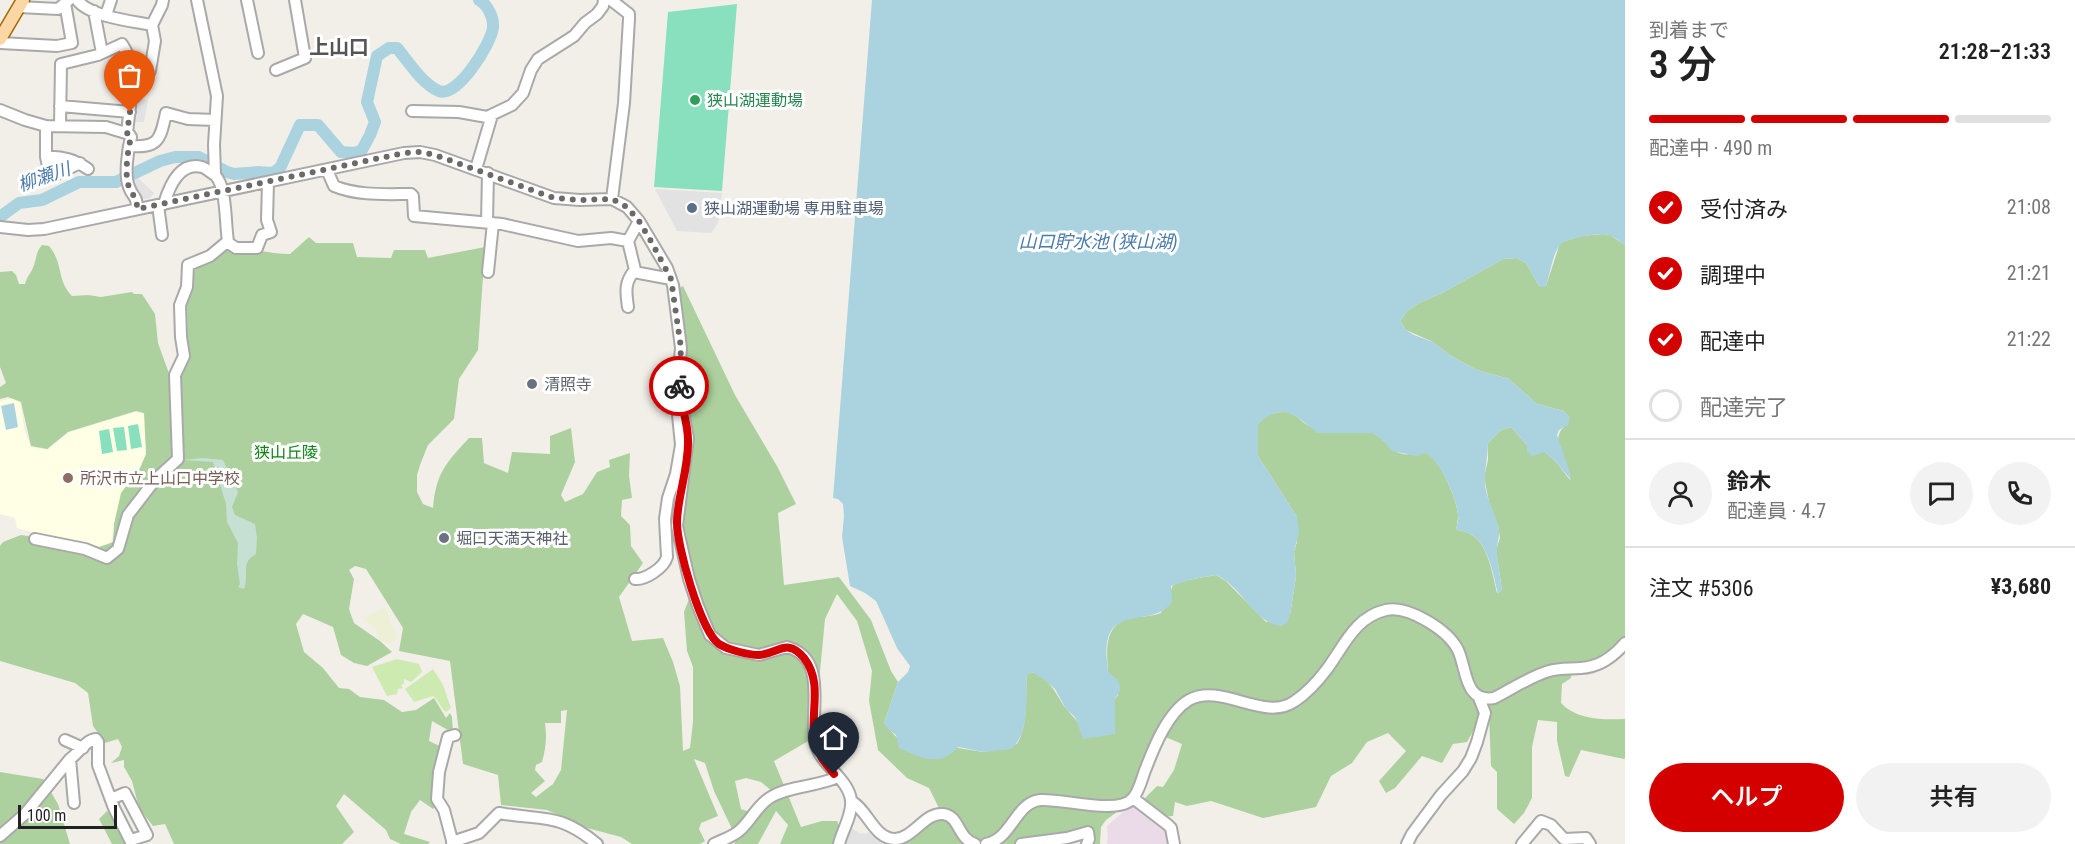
<!DOCTYPE html>
<html lang="ja">
<meta charset="utf-8">
<style>
:root{--surface:#fff;--page:#f2f2f2;--text:#222;--muted:#767676;--line:#e0e0e0;--accent:#d40000}
body{margin:0;font-family:"Roboto Condensed","Noto Sans JP",sans-serif;background:var(--page);color:var(--text);height:100vh;display:flex;flex-direction:column;font-size:22px;white-space:nowrap}
*{box-sizing:border-box;margin:0}
p{font-size:20px;color:var(--muted)}
.icon{flex:none;width:33px;height:33px;fill:none;stroke:currentColor;stroke-width:2;stroke-linecap:round;stroke-linejoin:round}
.map{position:relative;flex:1;overflow:hidden}
.details{display:flex;flex-direction:column;background:var(--surface);width:450px}
.details>*{flex:none}
.scale{position:absolute;left:18px;bottom:15px;width:99px;box-sizing:border-box;padding-left:6px;border:3px solid #222;border-top:0;font-size:16px;line-height:21px;white-space:nowrap;color:#222;-webkit-text-stroke:4px #fff;paint-order:stroke}
.pin{position:absolute;display:grid;place-items:center;width:51px;height:51px;color:#fff;margin:-62px -26px;border-radius:50% 50% 50% 0;rotate:-45deg;box-shadow:0 0 6px #0007}
.pin .icon{rotate:45deg}
.courier{position:absolute;display:grid;place-items:center;width:60px;height:60px;margin:-30px;border:4px solid #d40000;border-radius:50%;background:#fff;color:#222;box-shadow:0 2px 8px #0007}
.overview em{font-style:normal;font-weight:600}
.overview div{display:flex;flex-direction:column-reverse}
.overview{display:flex;align-items:center;justify-content:space-between;height:102px;padding:0 24px}
h1{font-size:39px;font-weight:600;line-height:45px}
.bar{display:grid;grid-template-columns:repeat(4,1fr);gap:9px 6px;align-content:center;height:72px;padding:0 24px}
.bar i{height:8px;border-radius:4px;background:var(--line)}
.bar .current{background:var(--accent)}
.bar p{grid-column:span 4}
.line{display:flex;align-items:center;gap:15px;padding:0 24px;border-top:2px solid var(--line)}
.line div{flex:1}
.round{display:grid;place-items:center;flex:none;width:63px;height:63px;border-radius:32px;background:var(--page)}
ol{padding:0 24px;list-style:none}
li{display:flex;align-items:center;gap:18px;height:66px}
li p{margin-inline-start:auto}
li .icon{padding:6px;border-radius:50%;background:var(--accent);color:#fff;stroke-width:4}
li:last-child{color:var(--muted)}
li i{width:33px;height:33px;border:3px solid var(--line);border-radius:50%}
.primary-button{display:flex;gap:12px;margin-top:auto;padding:12px 24px}
.primary-button a{flex:1;height:69px;border-radius:36px;background:var(--accent);color:#fff;font-size:24px;font-weight:600;line-height:69px;text-align:center}
.primary-button a+a{background:var(--page);color:var(--text)}
main{display:flex;flex:1;min-height:0}
.map>svg:first-child{display:block}
.industrial{fill:#ebdbe8}
.education{fill:#ffffe5}
.farmland{fill:#eef0d5}
.grass{fill:#cdebb0}
.forest{fill:#add19e;fill-rule:evenodd}
.wetland{fill:#c6e0d4}
.pitch{fill:#88e0be}
.parking{fill:#e2e2e2}
.water{fill:#aad3df}
.lines{fill:none;stroke-linecap:round;stroke-linejoin:round}
.river{stroke:#aad3df;stroke-width:12}
.minor-casing{stroke:#a9a9a9;stroke-width:14}
.major-casing{stroke:#a06b00;stroke-width:15}
.minor{stroke:#fff;stroke-width:10}
.major{stroke:#fcd6a4;stroke-width:12}
.done{stroke:#6b6a68;stroke-width:6;stroke-dasharray:0 10.8}
.route{stroke:#d40000;stroke-width:8}
.leisure-dot{fill:#2e9e5b;stroke:#fff;stroke-width:2}
.service-dot{fill:#5c6f8a;stroke:#fff;stroke-width:2}
.worship-dot{fill:#6b7280;stroke:#fff;stroke-width:2}
.education-dot{fill:#8d6e63;stroke:#fff;stroke-width:2}
.labels{text-anchor:middle;stroke-width:6;stroke-linejoin:round;paint-order:stroke}
.leisure-label{font-size:16px;fill:#27864d;stroke:#fff;text-anchor:start}
.service-label{font-size:16px;fill:#4e5e75;stroke:#fff;text-anchor:start}
.worship-label{font-size:16px;fill:#5b616d;stroke:#fff;text-anchor:start}
.park-label{font-size:16px;fill:#0c8416;stroke:#fff}
.education-label{font-size:16px;fill:#785e54;stroke:#fff;text-anchor:start}
.water-label{font-size:18px;font-style:italic;fill:#4a7aab;stroke:#fff}
.quarter-label{font-size:20px;font-weight:bold;fill:#555;stroke:#fff}
</style>
<main>
<div class="map">
<svg width="1625" height="844" viewBox="0 0 1625 844">
<rect width="100%" height="100%" fill="#f2efe9"/>
<!-- industrial -->
<path class="industrial" d="M1136,801L1166,828L1167,844H1107L1108,835L1107,826Z"/>
<!-- education -->
<path class="education" d="M19,397L25,432L31,447L48,450L69,432L135,412L144,414L150,456L121,499L108,554L17,528L15,518L0,514V401Z"/>
<!-- farmland -->
<path class="farmland" d="M386,607L391,624L398,637L395,641L387,644L380,641L376,629L362,619Z"/>
<!-- grass -->
<path class="grass" d="M397,659L419,664L422,672L411,682L404,679V684L401,685L403,688L398,689L397,694L387,696L372,667Z
M433,669L443,685L451,708L446,712C440,708 439,700 433,696L414,702L405,689Z"/>
<!-- forest -->
<path class="forest" d="M1603,234L1610,235L1625,245V643L1607,663L1572,671L1571,678L1562,684L1561,703C1577,720 1603,720 1625,719V758L1624,759L1581,750L1569,777L1565,776L1557,741V722L1538,720L1532,747V798L1524,813L1514,824L1497,809V772L1491,766L1489,715L1477,724L1467,742L1453,744L1442,763L1422,756L1395,788L1386,793L1379,781L1406,751L1388,733L1367,742L1352,763L1331,776L1316,807L1263,818L1211,801L1187,806L1175,802L1173,816L1161,817L1142,801L1157,786L1163,787L1174,770L1182,744L1163,736L1136,789L1121,809L1106,820L1101,827L1100,844H1087L1080,827L1055,839L1029,836L1022,844H888L886,840L936,819L939,808L929,788L907,778L878,750L869,701L872,671L857,621L837,594L825,619L820,672L811,712L810,740L774,761L801,827L822,821H837L840,828L833,844H780L788,825L776,811L758,844H734L743,830L740,824L732,829L714,791L705,763L694,759L718,816L701,823L699,829L705,841L700,844H632L621,837L587,828L547,810L501,805L498,775L463,764L450,661L399,651L403,628L366,569L355,566L349,570L354,579L349,609L354,623L380,641L392,652L367,666L354,663L341,655L333,627L303,614L296,624L304,652L323,668L339,688L349,689L360,697L384,700L402,712L416,710L434,698L446,718L450,713L452,717L453,733L432,721L429,741L444,748L438,804L433,809L420,800L411,812L404,834L430,842L428,844H401L390,839L386,830L344,794L336,806L354,832L342,844H174L165,824L153,826L139,808L132,781L124,767V760L111,763L119,756L122,747L118,739L105,743L93,726L88,693L75,683L0,661V546L3,542L21,535L54,540L79,541L99,547L113,542L114,524L121,493L140,468L146,454L144,413L136,411L68,432L47,449L31,446L21,402L8,397L0,399V387L6,383L0,367V272L12,271L16,275L19,284H25C27,276 32,272 34,265C37,256 36,252 42,245L49,246C64,264 56,279 72,296L88,295L101,297L132,292L134,294H142L155,314L158,343L171,379L179,376L188,361L187,302C191,293 189,283 193,274C196,266 204,264 211,260C215,258 219,254 224,252C242,244 269,255 290,254L309,237L316,243H353L357,257L391,258L394,250H425L428,258L485,247L478,350L459,379L454,419L428,445L420,465L417,475V492L423,504L433,508C436,473 446,463 469,438H482L484,463L508,473L512,452L550,454V436L571,428L575,462L561,495L565,502L583,494L597,472L610,467L609,460L630,453L629,476L632,498L622,500L621,516L630,525L631,546L643,563L619,597L632,641L663,638L673,662L680,686L683,751L690,748L693,722V667L687,651L684,612L689,599L681,555L679,516L693,447L679,288L683,286L735,395L777,466L796,504L778,513L784,585L839,577L871,620L891,671L898,682L884,723L898,739L984,752L1017,744C1029,724 1025,697 1027,675L1031,672C1049,677 1055,692 1064,706C1069,713 1075,717 1079,725L1115,719V699L1118,695L1113,677L1108,672C1107,652 1103,626 1128,619C1139,616 1150,617 1161,613L1173,585L1188,580L1216,575L1226,581L1266,622L1290,615L1296,576L1294,551L1297,542V517L1258,456V424C1264,417 1272,412 1282,412C1297,411 1299,422 1310,426C1321,430 1343,432 1355,432C1361,433 1368,431 1373,433C1385,438 1389,451 1403,454C1411,456 1422,450 1429,454C1441,462 1458,502 1458,516C1458,520 1457,525 1456,530C1487,531 1491,569 1497,593L1502,590L1496,550L1500,538L1498,526L1489,502L1485,482V473L1488,460V443L1501,430L1511,427L1527,445L1545,452L1557,463L1570,480C1570,460 1545,438 1568,424L1564,411L1537,404L1509,379L1477,370L1451,356L1433,342L1406,330L1400,321L1407,311L1419,303L1442,293L1503,259L1517,258L1526,263L1539,286H1546L1560,243L1581,236ZM567,710L561,770L553,784L536,797L531,793L545,781L535,770L536,765L542,762C546,748 547,737 545,723H561V711ZM746,778L761,782L773,792L747,811L741,809L735,781Z
M0,772L43,779L58,804L70,844H0Z
M107,811L135,844H112L99,819Z"/>
<!-- wetland -->
<path class="wetland" d="M203,458L223,460L238,492L232,507L235,515L255,524L257,538L256,554C239,564 250,573 244,589L238,587L240,584L237,564L238,543L227,522L226,504L213,462L182,460Z"/>
<!-- pitch -->
<path class="pitch" d="M737,4L722,191L654,187L668,12Z
M138,424L142,447L131,449L128,426Z
M124,427L127,450L117,451L113,428Z
M109,429L113,452L102,454L99,431Z"/>
<!-- parking -->
<path class="parking" d="M131,97L148,100L144,122H131Z
M138,178L154,193L150,198L138,201L130,184Z
M655,189L722,193L718,223L711,233L677,231Z
M850,827L859,833L866,834L868,832L886,840L888,844H844Z"/>
<!-- water -->
<path class="water" d="M872,0H1625V245C1620,242 1615,237 1609,235C1600,232 1564,238 1559,246C1552,257 1550,274 1546,286L1544,287L1539,286L1526,263L1517,258L1503,259L1442,293L1419,303L1407,311L1400,321L1406,330L1414,335L1433,342L1451,356L1477,370L1509,379L1537,404L1564,411L1570,417L1568,425L1559,430L1557,435L1570,473L1571,480L1557,463L1545,452L1532,456L1527,451V445L1511,427L1501,430L1488,443C1488,457 1484,471 1485,485C1487,501 1496,514 1499,530C1500,538 1496,545 1497,553C1498,565 1500,577 1502,590L1498,594C1492,570 1487,531 1456,530C1457,525 1459,520 1458,515C1457,499 1440,459 1425,453L1416,456L1392,451L1384,441L1372,433H1318C1296,417 1284,400 1258,424V456L1297,517L1299,533L1294,551L1296,576L1290,615L1287,623L1280,626C1252,621 1242,586 1216,575L1188,580L1171,586L1172,602C1155,626 1117,608 1108,638C1105,648 1107,661 1108,672L1117,679L1120,686V690L1115,699V734L1083,739L1075,717L1066,709L1055,689L1045,680L1032,672L1027,675C1025,699 1031,732 1011,749L984,752L958,747C940,768 921,758 899,748L896,735L887,728L884,723L898,682L908,672L910,666L897,648L876,601L865,593L850,586L842,537L844,516L843,504L838,499L833,498Z
M14,403L18,427L6,430L1,406Z"/>
<g class="lines">
<!-- river -->
<path class="river" d="M0,217L19,203L42,200L79,182H116L160,161L175,157H199L227,172L234,174L258,172L273,173L280,168L300,125H318L341,152L355,153L362,150L370,135L375,122L367,102L377,56L389,48H397C408,61 422,84 439,91C458,98 491,43 493,28C494,18 488,5 479,0"/>
<defs>
<path id="minor" d="M77,0C90,17 132,21 152,25L155,41L150,71L130,68
M247,0L258,53
M611,0L629,14V19L624,103L612,199
M19,7L58,9L69,0
M94,11L102,53
M106,15L111,0
M152,25L162,5L163,0
M0,43L57,46L72,43L65,3
M276,70L305,58L295,0
M60,106L130,112
M0,110L25,120L46,126L106,127L129,134L131,137C128,149 124,175 129,187C133,198 137,195 137,209
M412,111L459,112L487,117L512,105L523,93L531,70L538,59L574,36L585,23L597,14L603,6L604,0
M60,125L61,64L98,55L122,44L126,51L130,68L127,82L130,106L127,133
M46,126V157
M129,146C159,148 160,140 166,113L188,119L215,120
M80,163L53,176L50,175L46,157C63,156 75,160 88,169
M476,169L492,115
M327,170L334,186C358,196 385,194 411,194L413,196L414,216L502,224L578,241L611,238L628,241
M164,204C169,187 179,161 202,167C206,168 211,173 215,175
M158,205L162,235
M487,222L488,173
M0,227L28,230L44,229L404,153L420,152L435,155L554,198L580,200L612,199L627,207L639,221L667,268L673,285L681,348L679,371V391L688,438L677,526L689,579L698,606L710,635L726,648L759,655L787,647C829,658 809,713 815,742C820,765 848,778 851,800C853,814 842,831 839,844
M227,242L236,248H257L262,235L271,232L267,220L268,182
M488,272L493,223
M634,272L671,279
M628,307C626,293 624,282 635,270L628,241L639,221
M35,539L85,549L107,558L118,549L128,515L155,480L178,459L175,375L184,356L181,337L180,305L187,287L188,265L210,256L228,241C225,224 227,187 215,175L214,145L217,96L197,0
M635,579C645,580 664,568 667,557L665,519L668,498L676,474L681,445L678,415
M65,740L83,748
M1133,798L1168,825L1171,828L1174,844
M111,799L125,793L147,835L131,840
M851,801C868,810 874,839 895,839C914,838 925,812 943,814C960,816 957,838 975,844
M74,803L70,759C79,753 85,740 96,739L98,742V765L114,808L132,844
M0,836L25,814L70,759
M452,842L479,833L499,813C544,821 558,812 597,844
M453,844L444,810L437,799L439,772L448,737L455,735
M714,844C722,840 732,837 739,831C751,821 757,805 771,797C789,786 816,787 838,777
M986,844C1013,838 1015,803 1040,800C1062,798 1119,816 1133,798C1140,790 1142,777 1146,768C1154,747 1168,712 1189,700C1222,682 1264,723 1295,701C1307,693 1318,681 1327,669C1344,646 1355,617 1386,610C1408,605 1448,630 1458,650C1467,669 1464,703 1494,698C1512,689 1529,677 1549,671C1559,668 1570,669 1581,668C1599,667 1614,656 1625,643
M1021,844L1067,838L1088,832L1089,839L1087,844
M1407,844L1412,834L1441,795L1463,771L1471,758L1477,742L1485,713L1479,698
M1522,844L1541,821L1551,825L1564,839L1586,838L1590,844"/>
<path id="major" d="M0,39L23,0"/>
</defs>
<!-- minor casing -->
<use href="#minor" class="minor-casing"/>
<!-- major casing -->
<use href="#major" class="major-casing"/>
<!-- minor -->
<use href="#minor" class="minor"/>
<!-- major -->
<use href="#major" class="major"/>
</g>
<g class="lines">
<!-- done -->
<path class="done" d="M130,112L127,133L131,137C128,149 124,175 129,187C133,198 137,195 137,209L404,153L420,152L435,155L554,198L580,200L612,199L627,207L639,221L652,243L671,279L681,348L679,386"/>
<!-- route -->
<path class="route" d="M679,386C680,404 688,421 688,440C689,467 678,494 677,521C676,544 701,632 719,644C729,650 748,655 759,655C778,654 787,637 804,658C824,684 809,714 815,743C818,755 826,764 834,774"/>
</g>
<!-- markers -->
<circle class="leisure-dot" cx="695" cy="100" r="6"/>
<circle class="service-dot" cx="692" cy="208" r="6"/>
<g class="worship-dot">
<circle cx="532" cy="384" r="6"/>
<circle cx="444" cy="538" r="6"/>
</g>
<circle class="education-dot" cx="68" cy="478" r="6"/>
<g class="labels">
<!-- leisure labels -->
<g class="leisure-label">
<text x="707" y="106">狭山湖運動場</text>
</g>
<!-- service labels -->
<g class="service-label">
<text x="704" y="214">狭山湖運動場 専用駐車場</text>
</g>
<!-- worship labels -->
<g class="worship-label">
<text x="544" y="390">清照寺</text>
<text x="456" y="544">堀口天満天神社</text>
</g>
<!-- park labels -->
<g class="park-label">
<text x="286" y="458">狭山丘陵</text>
</g>
<!-- education labels -->
<g class="education-label">
<text x="80" y="484">所沢市立上山口中学校</text>
</g>
<!-- water labels -->
<g class="water-label">
<text transform="translate(44 177) rotate(-19)" y="6">柳瀬川</text>
<text x="1098" y="248">山口貯水池 (狭山湖)</text>
</g>
<!-- quarter labels -->
<g class="quarter-label">
<text x="339" y="54">上山口</text>
</g>
</g>
</svg>
<div class="scale">100 m</div>
<div class="pin" style="left:130px;top:112px;background:#ea580c"><svg class="icon" aria-label="bag" viewBox="0 0 24 24"><path d="M5 8h14l-1 12H6zM9 8a3 3 0 0 1 6 0"/></svg></div>
<div class="pin" style="left:834px;top:774px;background:#1f2937"><svg class="icon" aria-label="home" viewBox="0 0 24 24"><path d="M3 11l9-7 9 7M6 9v11h12V9"/></svg></div>
<div class="courier" style="left:679px;top:386px"><svg class="icon" aria-label="bike" viewBox="0 0 24 24"><circle cx="6" cy="16" r="4"/><circle cx="18" cy="16" r="4"/><path d="M6 16l4-8h5l3 8M10 8l3 8H6M13 5h3"/></svg></div>
</div>
<section class="details">
<div class="overview"><div><h1>3 分</h1><p>到着まで</p></div><em>21:28–21:33</em></div>
<div class="bar"><i class="current"></i><i class="current"></i><i class="current"></i><i></i><p>配達中 · 490 m</p></div>
<ol>
<li><svg class="icon" aria-label="check" viewBox="0 0 24 24"><path d="M5 12l5 5 9-10"/></svg>受付済み<p>21:08</p></li>
<li><svg class="icon" aria-label="check" viewBox="0 0 24 24"><path d="M5 12l5 5 9-10"/></svg>調理中<p>21:21</p></li>
<li><svg class="icon" aria-label="check" viewBox="0 0 24 24"><path d="M5 12l5 5 9-10"/></svg>配達中<p>21:22</p></li>
<li><i></i>配達完了</li>
</ol>
<div class="line" style="height:108px"><a class="round"><svg class="icon" aria-label="person" viewBox="0 0 24 24"><circle cx="12" cy="8" r="4"/><path d="M4 21q1-7 8-7t8 7"/></svg></a><div><b>鈴木</b><p>配達員 · 4.7</p></div><a class="round"><svg class="icon" aria-label="chat" viewBox="0 0 24 24"><path d="M4 5h16v11H9l-5 4z"/></svg></a><a class="round"><svg class="icon" aria-label="phone" viewBox="0 0 24 24"><path d="M5 4h4l2 5-3 2q2 4 5 5l2-3 5 2v4C11 20 4 13 5 4z"/></svg></a></div>
<div class="line" style="height:78px"><div>注文 #5306</div><b>¥3,680</b></div>
<div class="primary-button"><a>ヘルプ</a><a>共有</a></div>
</section>
</main>
